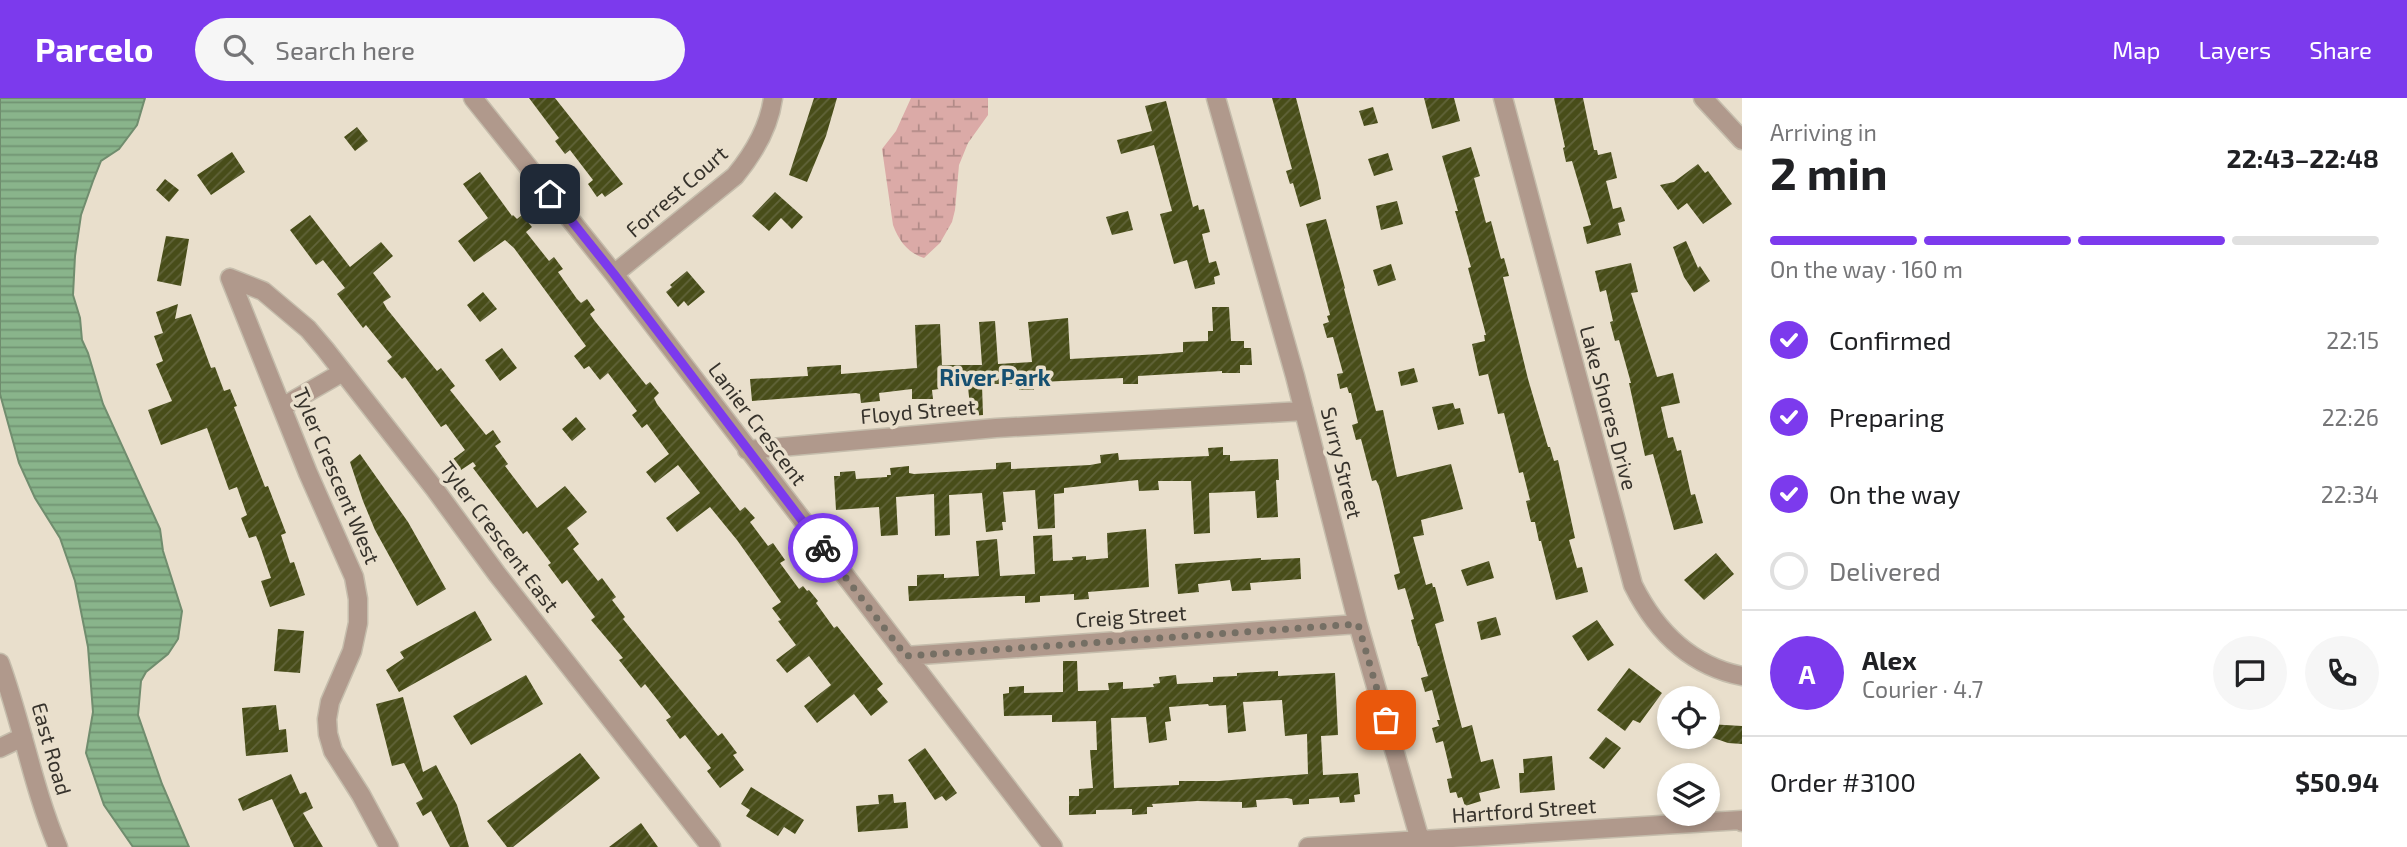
<!DOCTYPE html>
<meta charset="utf-8">
<style>
:root{--surface:#fff;--page:#f6f6f6;--text:#202124;--muted:#757577;--line:#e0e0e0;--accent:#7c3aed}
body{margin:0;font-family:"Exo 2",sans-serif;background:var(--page);color:var(--text);height:100vh;display:flex;flex-direction:column;font-size:26px;white-space:nowrap}
*{box-sizing:border-box;margin:0}
p{font-size:23px;color:var(--muted)}
.icon{flex:none;width:38px;height:38px;fill:none;stroke:currentColor;stroke-width:2;stroke-linecap:round;stroke-linejoin:round}
.map{position:relative;flex:1;overflow:hidden}
.drawer{display:flex;flex-direction:column;background:var(--surface);width:665px}
.drawer>*{flex:none}
.tools{position:absolute;left:1657px;top:588px;display:grid;gap:14px}
.tools a{display:grid;place-items:center;width:63px;height:63px;border-radius:50%;background:var(--surface);box-shadow:0 4px 10px #0003;font-size:35px}
.pin{position:absolute;display:grid;place-items:center;width:60px;height:60px;color:#fff;margin:-30px;border-radius:14px;box-shadow:0 4px 10px #0006}
.courier{position:absolute;display:grid;place-items:center;width:70px;height:70px;margin:-35px;border:5px solid #7c3aed;border-radius:50%;background:#fff;color:#222;box-shadow:0 2px 9px #0007}
.headline em{font-style:normal;font-weight:700}
.headline div{display:flex;flex-direction:column-reverse}
.headline{display:flex;align-items:center;justify-content:space-between;height:119px;padding:0 28px}
h1{font-size:46px;font-weight:700;line-height:52px}
.bar{display:grid;grid-template-columns:repeat(4,1fr);gap:10px 7px;align-content:center;height:84px;padding:0 28px}
.bar i{height:9px;border-radius:5px;background:var(--line)}
.bar .selected{background:var(--accent)}
.bar p{grid-column:span 4}
.line{display:flex;align-items:center;gap:18px;padding:0 28px;border-top:2px solid var(--line)}
.line div{flex:1}
.round{display:grid;place-items:center;flex:none;width:74px;height:74px;border-radius:37px;background:var(--page)}
ol{padding:0 28px;list-style:none}
li{display:flex;align-items:center;gap:21px;height:77px}
li p{margin-inline-start:auto}
li .icon{padding:7px;border-radius:50%;background:var(--accent);color:#fff;stroke-width:4}
li:last-child{color:var(--muted)}
li i{width:38px;height:38px;border:4px solid var(--line);border-radius:50%}
header{display:flex;align-items:center;gap:42px;box-sizing:border-box;height:98px;padding:0 35px;background:var(--accent);color:#fff}
header strong{font-size:33px}
nav{display:flex;gap:38px;margin-inline-start:auto;font-size:24px}
.search{width:490px;height:63px;background:var(--page);display:flex;align-items:center;gap:18px;box-sizing:border-box;padding:0 24px;border-radius:38px;color:var(--muted);font-size:26px}
main{display:flex;flex:1;min-height:0}
.map>svg:first-child{display:block}
.wetland{fill:url(#wetland-marsh)}
.water{fill:url(#water-rules);stroke:#708d6e;stroke-width:2}
.building{fill:url(#building-hatch);fill-rule:evenodd}
.lines{fill:none;stroke-linecap:round;stroke-linejoin:round}
.minor-casing{stroke:#c5bdac;stroke-width:21}
.minor{stroke:#b0998c;stroke-width:18}
.done{stroke:#756f64;stroke-width:7;stroke-dasharray:0 12.6}
.route{stroke:#7c3aed;stroke-width:9}
.labels{text-anchor:middle;stroke-width:7;stroke-linejoin:round;paint-order:stroke}
.street-label{font-size:21px;fill:#37332c;stroke:#e9dfcc}
.neighbourhood-label{font-size:23px;font-weight:bold;fill:#165071;stroke:#e9dfcc}
</style>
<header>
<strong>Parcelo</strong>
<div class="search"><svg class="icon" aria-label="search" viewBox="0 0 24 24"><circle cx="10" cy="10" r="6"/><path d="M15 15l6 6"/></svg>Search here</div>
<nav><a>Map</a><a>Layers</a><a>Share</a></nav>
</header>
<main>
<div class="map">
<svg width="1742" height="749" viewBox="0 0 1742 749">
<defs>
<pattern id="wetland-marsh" width="20" height="14" patternUnits="userSpaceOnUse" patternTransform="scale(1.75)"><rect width="20" height="14" fill="#dbaaa7"/><path d="M1 5h8M5 5V1M11 12h8M15 12V8" fill="none" stroke="#b28b88"/></pattern>
<pattern id="water-rules" width="6" height="5" patternUnits="userSpaceOnUse" patternTransform="scale(1.75)"><rect width="6" height="5" fill="#89b48b"/><path d="M0 2.5h6" fill="none" stroke="#719372"/></pattern>
<pattern id="building-hatch" width="6" height="6" patternUnits="userSpaceOnUse" patternTransform="scale(1.75)"><rect width="6" height="6" fill="#484d19"/><path d="M-1 1l2-2M0 6l6-6M5 7l2-2" fill="none" stroke="#61643a"/></pattern>
</defs>
<rect width="100%" height="100%" fill="#e9dfcc"/>
<!-- wetland -->
<path class="wetland" d="M911,0H988V17L968,45L959,67L955,112L952,124L940,145L924,160C908,155 899,143 893,127L882,51L896,33Z"/>
<!-- water -->
<path class="water" d="M0,0H145L137,27L119,51L101,63L93,83L81,117L75,158L73,197L80,220L82,242L88,255L103,306L160,431L163,453L182,513L178,541L168,556L146,574L141,583L138,617L162,686L189,749H133L104,707L86,655L93,614L88,549L75,483L60,440L35,400L19,365L0,296Z"/>
<!-- building -->
<path class="building" d="M529,0H555L623,86L605,99L602,95L597,99L588,86L593,82L570,52L565,56L555,43L559,40Z
M814,0H837L826,38L807,84L789,77Z
M1272,0H1296L1318,85L1321,101L1300,109L1293,85L1290,86L1286,73L1292,71Z
M1424,0H1454L1460,23L1432,31Z
M1554,0H1583L1594,52H1597L1598,57L1611,54L1617,80L1606,83L1613,111L1621,109L1625,123L1618,125L1621,137L1587,146L1583,129L1591,127L1572,63L1566,64L1563,50L1565,49Z
M1166,3L1193,109L1198,107L1199,112L1204,111L1210,134L1202,136L1209,165L1216,163L1220,177L1214,179L1215,186L1195,191L1187,162L1174,166L1160,116L1172,113L1154,47L1121,56L1117,42L1152,33L1145,8Z
M1373,9L1378,25L1364,28L1359,13Z
M357,29L368,43L355,53L344,39Z
M1471,49L1480,78L1474,80L1486,125L1491,123L1501,161L1504,160L1509,178L1503,179L1528,281L1548,349H1550L1554,363L1558,362L1575,440L1569,442L1577,470L1582,469L1588,494L1556,502L1541,443H1539L1535,424H1531L1526,403L1530,402L1523,374L1519,375L1504,315L1498,316L1488,276L1479,278L1472,246L1485,243L1484,237H1486L1468,170L1471,169L1455,113H1458L1442,58Z
M232,54L245,74L211,97L197,77Z
M1388,55L1393,72L1374,78L1368,61Z
M1698,66L1705,75L1708,73L1732,106L1703,126L1687,105L1678,112L1660,87L1674,84Z
M480,74L512,118L513,117L517,121L522,117L532,129L526,134L549,163L554,159L563,171L558,174L577,201L581,205L587,201L595,212L590,216L594,222L646,287L650,284L659,295L654,300L657,306L740,413L745,409L755,420L750,424L768,448L773,445L785,462L780,465L799,491L803,488L807,493L809,492L818,503L816,505L834,530L837,528L883,586L877,591L888,604L871,618L854,596L817,625L804,608L831,587L809,558L787,575L776,562L796,547L778,523L781,522L772,510L781,504L737,442L710,409L677,434L666,420L700,395L678,367L655,385L646,374L669,356L647,326L642,330L632,317L637,313L608,275L600,282L589,268L584,271L574,258L586,248L514,150L505,142L474,164L458,143L488,120L463,86Z
M165,81L179,92L169,104L156,92Z
M775,94L803,119L792,131L781,120L769,133L752,118Z
M1397,103L1403,126L1381,132L1376,108Z
M1128,113L1133,132L1112,137L1106,119Z
M310,117L350,169L381,144L393,158L373,175L391,199L383,204L387,211L437,273L441,270L455,288L450,292L486,337L493,332L501,344L495,348L508,366L505,368L537,410L565,388L587,414L567,430L579,446L573,451L598,483L602,480L616,499L612,502L625,519L623,521L718,638L722,635L737,655L733,657L744,672L720,690L707,673L711,670L685,637L680,641L666,622L671,619L645,586L641,590L619,562L623,560L591,522L595,519L567,482L562,486L548,467L551,465L527,433L523,436L473,370L476,368L473,364L461,372L453,361L465,352L446,326L441,329L405,279L402,281L387,263L392,259L366,227L363,230L337,196L345,190L323,162L316,167L290,132Z
M1326,121L1345,190L1344,191L1376,313L1383,312L1397,379L1451,366L1463,411L1421,422L1424,437L1413,439L1426,487L1432,485L1433,489H1435L1444,523L1435,526L1462,630L1472,627L1481,664L1493,661L1500,690L1479,695L1481,703L1465,708L1462,699L1458,700L1456,694L1450,695L1447,681L1452,680L1443,643L1436,645L1432,630L1439,628L1437,622H1440L1432,592L1425,594L1421,580L1428,578L1419,548H1418L1411,522L1414,521L1405,490L1398,492L1394,477L1400,475L1379,388L1376,382L1372,383L1361,341L1356,342L1352,327L1358,325L1351,295H1349L1347,289L1340,291L1337,276L1343,275L1333,239L1327,240L1323,226L1329,224L1327,218L1330,217L1306,126Z
M166,138L189,141L181,188L157,183Z
M1686,143L1698,170L1700,168L1710,183L1694,194L1684,179L1673,149Z
M1631,165L1638,194L1631,195L1657,279L1673,275L1680,305L1661,309L1668,340L1673,339L1677,353L1681,352L1691,397L1695,396L1703,425L1674,432L1653,356L1645,358L1629,285H1631L1619,242L1615,243L1610,224L1613,223L1606,192L1600,194L1595,173Z
M1391,166L1396,182L1378,188L1373,172Z
M687,173L705,194L688,208L684,203L678,209L666,194L672,189L670,187Z
M483,194L497,211L480,224L467,207Z
M178,206L175,221L191,216L211,270L215,269L224,293L230,291L237,308L234,309L265,389L268,388L286,435L281,437L290,465L294,464L305,497L270,509L261,483L271,480L259,445L256,438L249,440L241,420L247,417L237,389L229,392L207,330L161,347L148,312L172,303L156,266L163,263L154,238L163,235L156,214Z
M1212,209H1229L1231,243H1244V250H1251L1252,267H1240V275H1222V273L1138,278V286H1123V280L1041,284L1034,285V292H1019V286H990L982,287L983,317L971,318L968,289H939V291L932,292L933,301H912V291L879,295L880,303L861,305L860,296L856,295L752,303L750,281L808,278L807,269L841,267V276L917,270L915,227L940,226L942,267H982L979,224L995,223L998,266L1032,264L1028,224L1068,220L1070,261L1160,256L1183,254V244L1208,243V233H1213Z
M502,250L517,270L500,283L485,262Z
M1414,270L1418,284L1401,288L1398,274Z
M1453,305L1455,311L1460,310L1464,326L1438,332L1432,309Z
M576,319L586,331L572,343L562,331Z
M1223,349V357H1230V363L1278,361L1279,382H1276L1278,419L1257,420L1255,393L1209,395L1210,435L1194,436L1191,383H1158L1159,392L1139,393L1138,382L1064,390V395L1054,396L1055,430L1038,431L1035,392L1003,394L1006,424H1002L1003,432L986,434L982,395L949,397L950,437L935,438L934,396L896,399L898,437L881,438L879,409L836,412L834,378H840V374L855,373L856,381L887,379V377H891L890,370L909,368V375L914,376L996,371V365L1011,364V371L1090,367L1101,365L1100,357L1118,355L1119,362L1209,358L1208,350Z
M360,356L408,424L446,491L417,508L375,432L363,403L350,364Z
M1146,431L1149,489L1088,494L1089,501L1074,502V496L1040,498V504L1025,505V498H1018L909,503L908,488H917V477L944,476V480L979,478L976,443L997,441L1000,478L1035,476L1033,438L1052,437L1053,463L1073,462L1072,459L1086,458V462L1108,460L1107,435Z
M1716,455L1734,476L1704,502L1684,482Z
M1261,460V462L1300,460L1301,481L1250,485L1251,492L1232,493L1230,482L1198,486L1199,494L1178,496L1175,466Z
M1489,463L1494,480L1467,488L1461,472Z
M475,513L492,542L399,594L386,572L404,560L400,554Z
M1496,519L1501,537L1481,542L1477,524Z
M1597,522L1614,547L1588,563L1572,538Z
M278,531L304,533L300,575L274,573Z
M1063,563H1077L1078,593L1109,592L1108,585L1123,584V591L1154,589L1153,586L1160,585L1159,579L1176,577L1177,586L1213,584V579L1237,578V575L1278,573V578L1335,575L1338,637L1321,638L1323,677L1358,675L1360,696L1354,697L1355,704L1340,705L1339,699L1309,701V706L1293,707L1292,701L1287,700L1256,702L1257,709L1242,710V704L1197,703L1152,706L1153,709H1147V716L1132,717V711L1096,712V716L1069,717V698H1079V691L1093,690L1090,652H1097L1096,623L1052,624V617L1004,618L1003,596L1009,595V589L1024,588V595L1063,594ZM1282,602L1285,638L1307,636L1308,676L1219,683H1179V687L1114,690L1111,620L1146,619L1149,645L1167,642L1165,624L1171,623L1169,609L1208,606L1209,608L1226,607L1228,635L1246,633L1243,604Z
M1629,570L1662,595L1640,625L1633,622L1625,633L1597,612Z
M526,577L543,606L471,647L453,618Z
M403,599L423,674L436,667L457,707L469,749H450L431,713L423,718L416,705L423,701L404,665L392,668L376,606Z
M276,607L279,632L286,631L288,654L246,658L242,610Z
M1708,626L1742,628V646L1728,645L1708,638Z
M1606,639L1621,650L1604,671L1589,660Z
M925,650L957,695L946,703L942,698L935,702L908,662Z
M580,655L600,680L513,749H507L487,723Z
M1552,658L1555,692L1520,695L1519,675H1524L1523,661Z
M291,676L300,696L306,694L313,710L303,715L323,749H294L272,701L243,713L238,701Z
M751,689L804,722L795,736L784,729L778,738L746,718L750,712L741,706Z
M893,696L894,705L906,704L908,730L858,734L856,708L879,706L878,697Z
M641,725L658,749H609Z"/>
<g class="lines">
<defs>
<path id="minor" d="M473,0L614,176L1053,749
M1216,0L1295,278L1358,526L1422,749
M1503,0L1633,487C1656,533 1691,568 1742,578
M1703,0L1742,42
M614,176L735,78C754,55 769,30 773,0
M230,180L263,193L308,231L325,251L434,390L497,476L711,749
M230,180L308,375L354,479L358,501V525L352,553L330,604L327,621L328,636L333,653L361,697L389,749
M282,309L343,274
M747,352L996,330L1304,313
M906,558L1358,526
M0,565C22,625 33,690 58,749
M0,650L23,639
M1308,749L1742,722V724"/>
</defs>
<!-- minor casing -->
<use href="#minor" class="minor-casing"/>
<!-- minor -->
<use href="#minor" class="minor"/>
</g>
<g class="lines">
<!-- done -->
<path class="done" d="M823,450L906,558L1358,526L1386,622"/>
<!-- route -->
<path class="route" d="M550,96L614,176L823,450"/>
</g>
<g class="labels">
<!-- street labels -->
<g class="street-label">
<text transform="translate(677 94) rotate(-41)" y="7">Forrest Court</text>
<text transform="translate(1608 310) rotate(75)" y="7">Lake Shores Drive</text>
<text transform="translate(918 314) rotate(-5)" y="7">Floyd Street</text>
<text transform="translate(757 326) rotate(53)" y="7">Lanier Crescent</text>
<text transform="translate(1341 365) rotate(76)" y="7">Surry Street</text>
<text transform="translate(336 378) rotate(67)" y="7">Tyler Crescent West</text>
<text transform="translate(499 439) rotate(53)" y="7">Tyler Crescent East</text>
<text transform="translate(1131 519) rotate(-4)" y="7">Creig Street</text>
<text transform="translate(51 651) rotate(74)" y="7">East Road</text>
<text transform="translate(1524 713) rotate(-4)" y="7">Hartford Street</text>
</g>
<!-- neighbourhood labels -->
<g class="neighbourhood-label">
<text x="995" y="288">River Park</text>
</g>
</g>
</svg>
<div class="tools">
<a><svg class="icon" aria-label="locate" viewBox="0 0 24 24"><circle cx="12" cy="12" r="6"/><path d="M12 2v4M12 18v4M2 12h4M18 12h4"/></svg></a>
<a><svg class="icon" aria-label="layers" viewBox="0 0 24 24"><path d="M12 4l9 5-9 5-9-5zM3 14l9 5 9-5"/></svg></a>
</div>
<div class="pin" style="left:1386px;top:622px;background:#ea580c"><svg class="icon" aria-label="bag" viewBox="0 0 24 24"><path d="M5 8h14l-1 12H6zM9 8a3 3 0 0 1 6 0"/></svg></div>
<div class="pin" style="left:550px;top:96px;background:#1f2937"><svg class="icon" aria-label="home" viewBox="0 0 24 24"><path d="M3 11l9-7 9 7M6 9v11h12V9"/></svg></div>
<div class="courier" style="left:823px;top:450px"><svg class="icon" aria-label="bike" viewBox="0 0 24 24"><circle cx="6" cy="16" r="4"/><circle cx="18" cy="16" r="4"/><path d="M6 16l4-8h5l3 8M10 8l3 8H6M13 5h3"/></svg></div>
</div>
<section class="drawer">
<div class="headline"><div><h1>2 min</h1><p>Arriving in</p></div><em>22:43–22:48</em></div>
<div class="bar"><i class="selected"></i><i class="selected"></i><i class="selected"></i><i></i><p>On the way · 160 m</p></div>
<ol>
<li><svg class="icon" aria-label="check" viewBox="0 0 24 24"><path d="M5 12l5 5 9-10"/></svg>Confirmed<p>22:15</p></li>
<li><svg class="icon" aria-label="check" viewBox="0 0 24 24"><path d="M5 12l5 5 9-10"/></svg>Preparing<p>22:26</p></li>
<li><svg class="icon" aria-label="check" viewBox="0 0 24 24"><path d="M5 12l5 5 9-10"/></svg>On the way<p>22:34</p></li>
<li><i></i>Delivered</li>
</ol>
<div class="line" style="height:126px"><b class="round" style="background:var(--accent);color:#fff">A</b><div><b>Alex</b><p>Courier · 4.7</p></div><a class="round"><svg class="icon" aria-label="chat" viewBox="0 0 24 24"><path d="M4 5h16v11H9l-5 4z"/></svg></a><a class="round"><svg class="icon" aria-label="phone" viewBox="0 0 24 24"><path d="M5 4h4l2 5-3 2q2 4 5 5l2-3 5 2v4C11 20 4 13 5 4z"/></svg></a></div>
<div class="line" style="height:91px"><div>Order #3100</div><b>$50.94</b></div>
</section>
</main>
